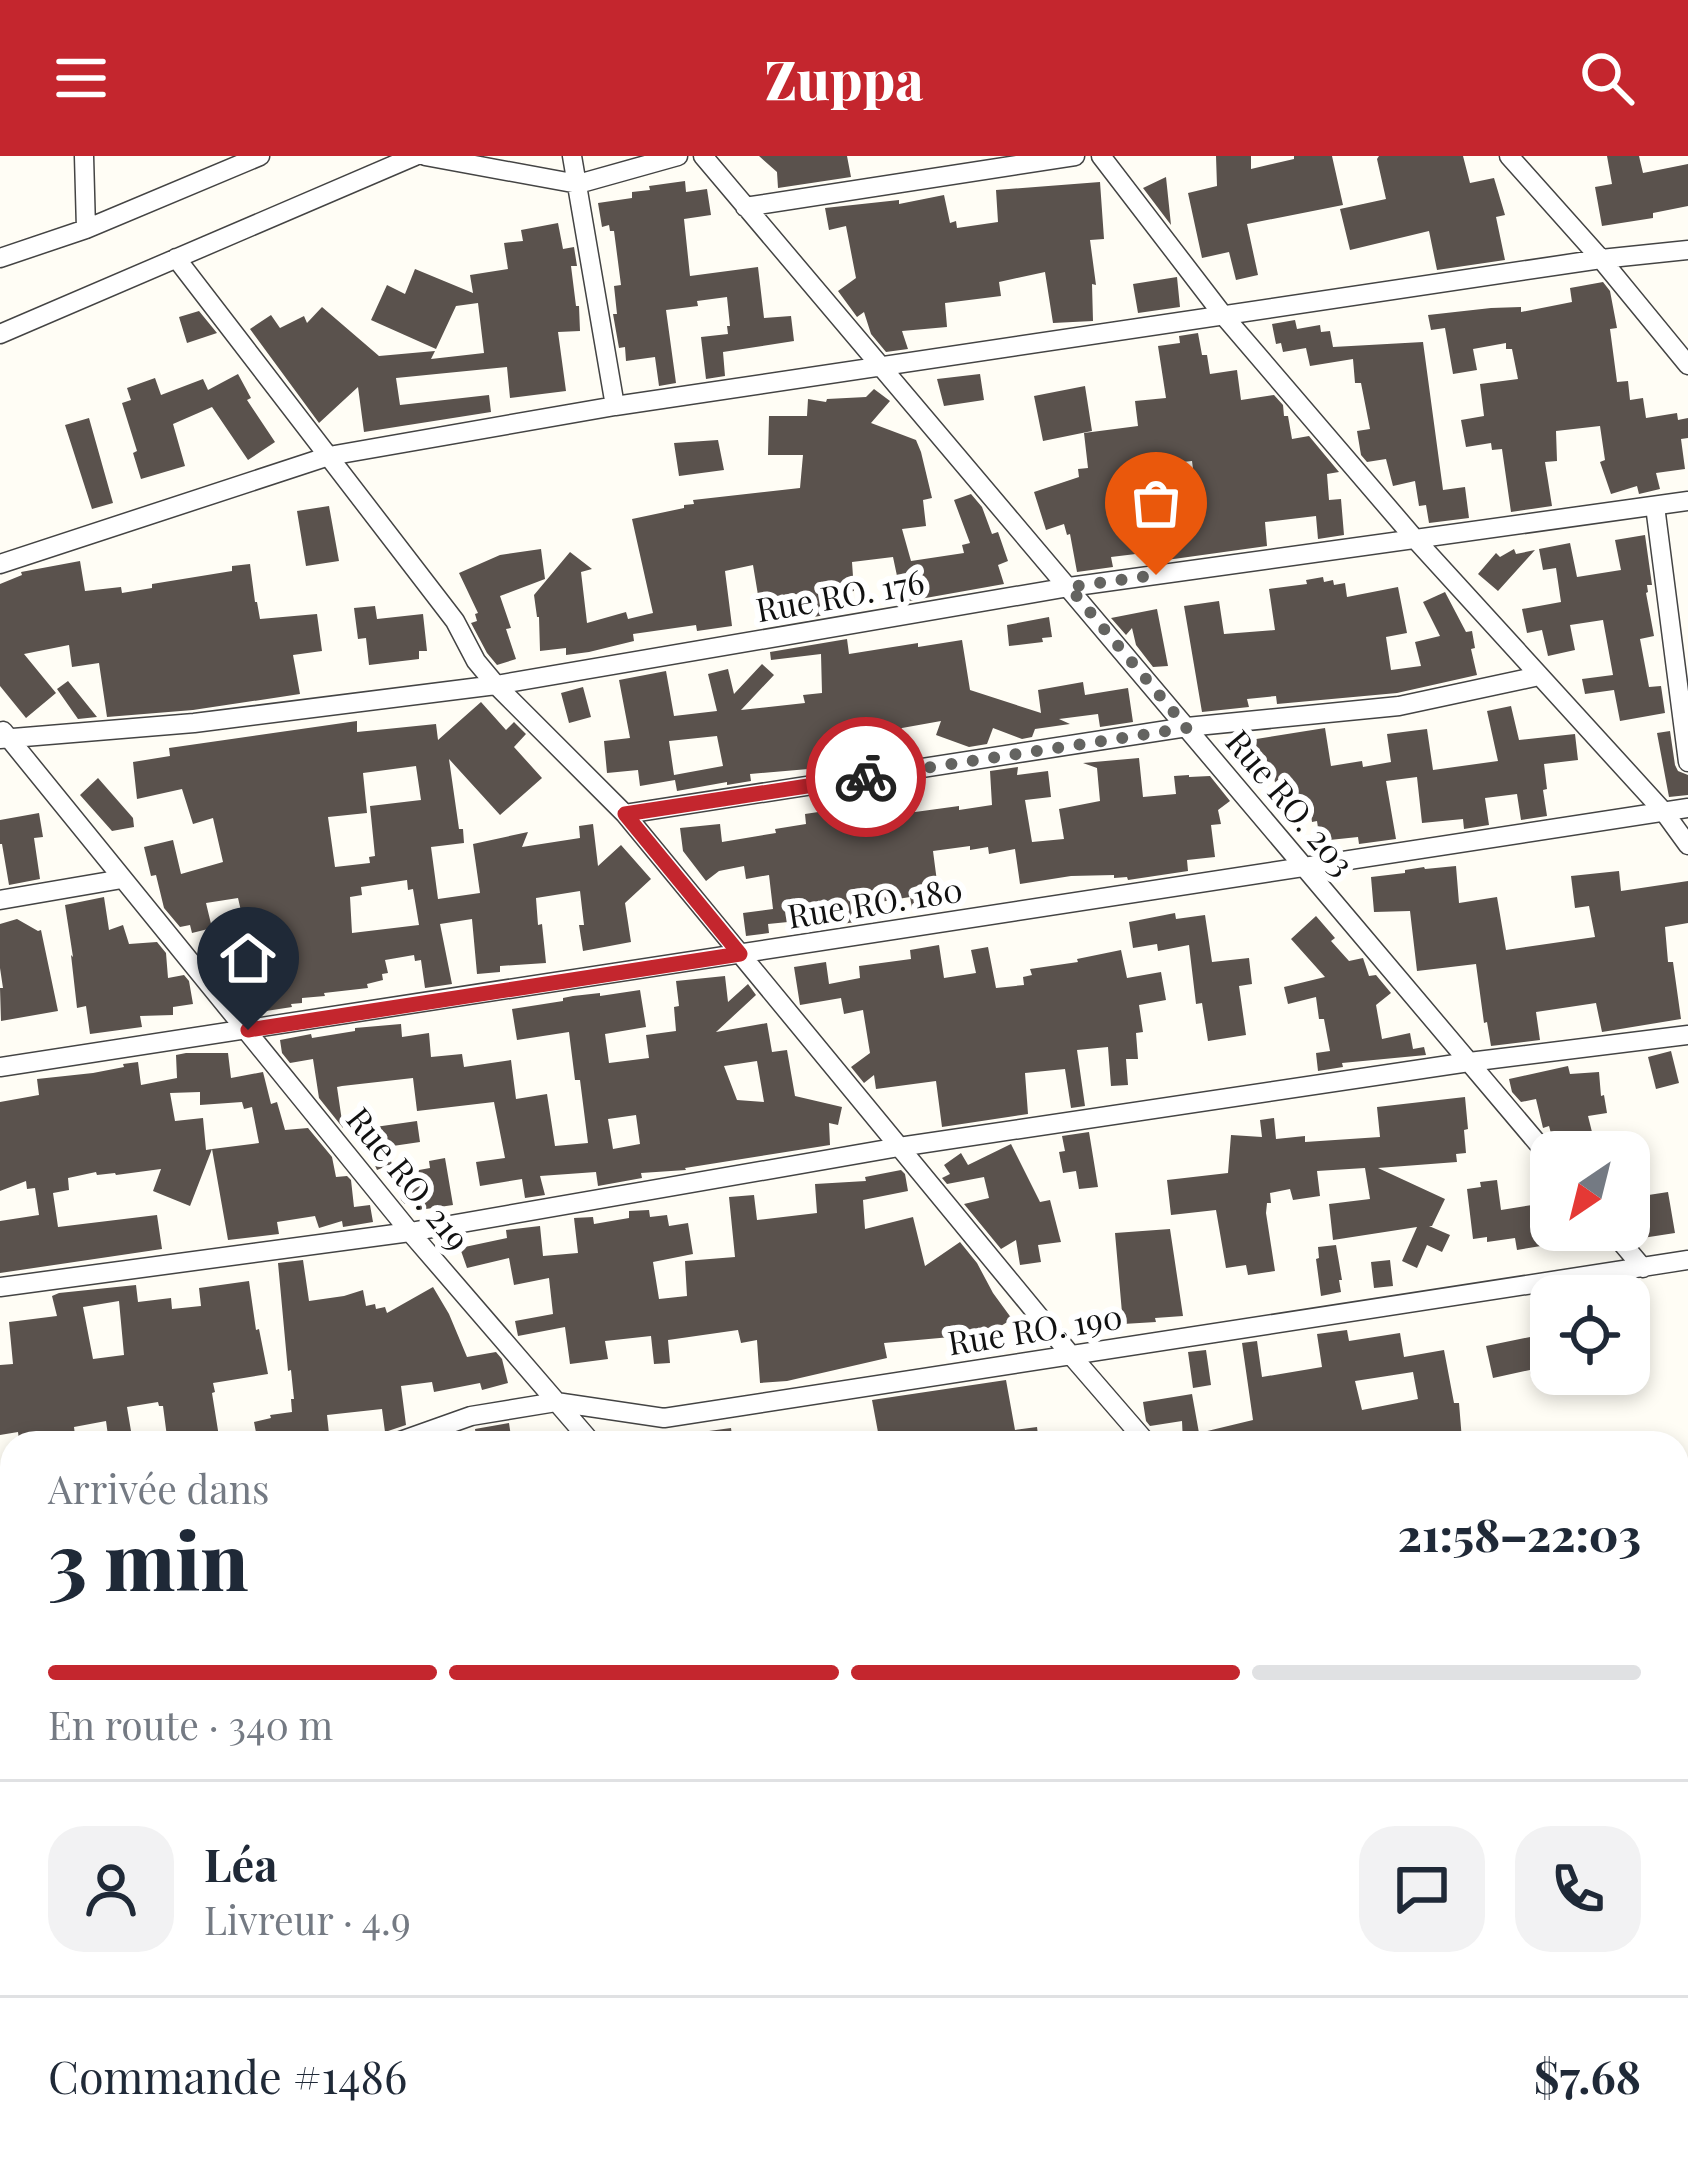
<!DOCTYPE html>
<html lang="fr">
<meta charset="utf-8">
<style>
:root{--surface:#fff;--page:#f2f2f3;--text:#1f2937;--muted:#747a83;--line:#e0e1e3;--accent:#c4262e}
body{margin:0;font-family:"Playfair Display",serif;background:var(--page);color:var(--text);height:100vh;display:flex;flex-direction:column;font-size:45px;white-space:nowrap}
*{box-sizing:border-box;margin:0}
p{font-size:39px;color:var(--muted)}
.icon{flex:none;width:66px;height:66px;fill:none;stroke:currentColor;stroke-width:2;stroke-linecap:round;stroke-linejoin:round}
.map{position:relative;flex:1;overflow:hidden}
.drawer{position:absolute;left:0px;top:1275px;width:1689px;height:747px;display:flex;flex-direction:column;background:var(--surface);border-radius:36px 36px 0 0;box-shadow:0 6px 18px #0003}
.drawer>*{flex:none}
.needle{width:78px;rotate:215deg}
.buttons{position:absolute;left:1530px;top:975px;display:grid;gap:24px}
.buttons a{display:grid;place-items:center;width:120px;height:120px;border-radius:24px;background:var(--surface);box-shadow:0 6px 18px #0003;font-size:60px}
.pin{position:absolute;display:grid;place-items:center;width:102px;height:102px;color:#fff;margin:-123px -51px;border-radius:50% 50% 50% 0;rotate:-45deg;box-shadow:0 0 12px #0007}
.pin .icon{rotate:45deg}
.courier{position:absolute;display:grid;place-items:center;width:120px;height:120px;margin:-60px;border:9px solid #c4262e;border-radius:50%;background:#fff;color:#222;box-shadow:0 3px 15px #0007}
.summary em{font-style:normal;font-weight:800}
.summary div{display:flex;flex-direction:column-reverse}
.summary{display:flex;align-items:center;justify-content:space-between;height:204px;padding:0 48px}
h1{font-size:78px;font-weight:800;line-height:90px}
.bar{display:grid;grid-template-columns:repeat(4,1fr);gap:18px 12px;align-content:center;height:144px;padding:0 48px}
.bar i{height:15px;border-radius:9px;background:var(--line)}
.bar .current{background:var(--accent)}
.bar p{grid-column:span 4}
.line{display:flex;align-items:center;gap:30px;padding:0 48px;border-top:3px solid var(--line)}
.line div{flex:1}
.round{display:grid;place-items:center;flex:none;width:126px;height:126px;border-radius:36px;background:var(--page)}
header{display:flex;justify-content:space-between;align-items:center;height:156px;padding:0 48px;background:var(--accent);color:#fff;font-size:54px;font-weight:800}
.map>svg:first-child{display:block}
.building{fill:#5a524d;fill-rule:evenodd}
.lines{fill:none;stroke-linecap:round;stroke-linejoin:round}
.minor-casing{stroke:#444;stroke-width:21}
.minor{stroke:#fff;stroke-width:18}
.rail-casing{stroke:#c4262e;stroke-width:10}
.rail{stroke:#fff;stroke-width:6;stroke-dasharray:18;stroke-linecap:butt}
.done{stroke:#646461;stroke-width:12;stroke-dasharray:0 21.6}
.route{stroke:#c4262e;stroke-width:15}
.labels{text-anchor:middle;stroke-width:12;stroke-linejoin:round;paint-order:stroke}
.street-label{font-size:33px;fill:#111;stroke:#fff}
</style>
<header><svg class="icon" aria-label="menu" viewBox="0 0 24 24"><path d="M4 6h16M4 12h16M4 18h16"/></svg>Zuppa<svg class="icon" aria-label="search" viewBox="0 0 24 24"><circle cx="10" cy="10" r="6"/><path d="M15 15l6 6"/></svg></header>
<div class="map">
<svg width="1688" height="2020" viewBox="0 0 1688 2020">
<rect width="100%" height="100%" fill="#fffdf5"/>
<!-- building -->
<path class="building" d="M759,0H847L851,21L778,32L777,16Z
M1216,0H1251V13L1294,3V0H1332L1343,49L1247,68L1258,119L1236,124L1229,96L1202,102L1188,37L1217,30Z
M1379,0H1463L1470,27L1494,22L1505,59L1496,61L1505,104L1437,114L1429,75L1350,94L1340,53L1386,43L1377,3Z
M1607,0H1639L1643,17L1688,8V50L1653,57V62L1602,70L1595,31L1612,28Z
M1166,21L1171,69L1143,32Z
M685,25L686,36L707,33L711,59L684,63L690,120L758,111L764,162L791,160L794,185L723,196L725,220L706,223L701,181L728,178L727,170H730L727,141L697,145L698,150L666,154L676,227L659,230L655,201L626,205L625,191L619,192L613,158H617L614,130L621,129L614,75H610L609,69L602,71L598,47L632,42V36L650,34L649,30Z
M1100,26L1104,83L1090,84L1096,129L1092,128L1093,165L1053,167L1045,116L999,126L1001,140L945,147L947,171L902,175L908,193L886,196L871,178L864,156L857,161L838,135L856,122L846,70L829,74L825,52L899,44V48L944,39L950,67L956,65L957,72L998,66L996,34Z
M558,67L563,93L574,91L577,110H571L576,150H579L580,175L558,176L566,235L510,242L507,211L396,222L400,249L489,239L491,256L364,276L358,231L319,267L250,173L271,159L280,172L304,160L307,167L322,151L379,200L435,195L431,203L484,197L478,147L456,150L436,193L371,164L387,129L405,138L415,113L473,137L470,119L508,113L504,87L523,85L521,74Z
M1177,121L1180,151L1138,157L1133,128Z
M1603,126L1610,135L1617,172L1610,173L1617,226L1628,225L1630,244L1643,242L1646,262L1677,257L1678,264L1688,262V282L1681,283L1685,313L1656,317L1660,333L1639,338L1637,330L1611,338L1600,306L1605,304L1600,270L1556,275L1557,305L1545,306L1552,350L1511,356L1502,293L1492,294L1491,287L1466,291L1461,264L1484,260L1480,228L1518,223L1512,193H1506V187L1473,193L1477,214L1453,218L1445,172L1431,174L1428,159L1491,152L1521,151V156L1572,146L1570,132Z
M199,155L217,177L187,187L179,161Z
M1295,164L1297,173L1320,169L1321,176L1330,175L1333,191L1423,186L1443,334L1465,331L1469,362L1429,367L1426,349L1419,350L1415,325L1393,330L1386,303L1367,306L1361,299L1357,275L1370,273L1361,227H1355L1353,203L1310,210L1306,192L1283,196L1281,187L1276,188L1272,168Z
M1198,177L1202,199H1207L1210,218L1237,214L1241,244L1274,239L1283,249L1284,260H1288L1292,283L1309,280L1339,316L1327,318L1329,344L1341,343L1344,379L1318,383L1316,360L1265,366L1267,390L1145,407L1144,397L1111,401L1113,411L1077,416L1070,378L1067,379L1064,368L1046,374L1034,336L1079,321L1078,313L1088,312L1084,277L1138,270L1135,245L1166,242L1158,190L1180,187L1179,180ZM1192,305L1196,336L1184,337L1188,361L1145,370L1142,336L1167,335L1165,308Z
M238,218L251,242L247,244L275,286L248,304L212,251L173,268L185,310L141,323L133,297L137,295L122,247L131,244L127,232L155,222L161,239L203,223L208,234Z
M980,218L984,244L944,250L937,223Z
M1085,230L1092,275L1043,285L1034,240Z
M874,233L890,245L871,267L916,284L921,296L932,342L923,344L926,370L902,373L911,405L964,397L962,389L970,387L954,344L971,338L982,351L992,378L998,376L1008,405L998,409L1004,428L892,448L891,435L900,434L893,401L852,406L854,435L848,436L853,454L797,464L793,440L759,445L753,409L725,415L732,470L697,475L696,469L633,478L634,485L589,496L566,499V492L540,495L539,461H537L534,439L570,396L592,413L581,416L587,467L626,456L628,463L653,457L632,363L684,352V349L694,348L693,344L800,332L803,299H768L769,260H807L808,243L826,246L827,243L866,241Z
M89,262L113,347L92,353L65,269Z
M718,284L724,314L679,320L674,287Z
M329,350L339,405L306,410L297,355Z
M1645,379L1652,429H1647L1648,436L1646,437L1654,480L1640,483L1649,531L1661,530L1665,557L1620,565L1614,534L1585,538L1582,523L1613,519L1603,464L1570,469L1575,494L1548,500L1542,474L1527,477L1522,453L1561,446L1556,412L1543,414L1539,393L1570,387L1577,421L1621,414L1615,384Z
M541,393L545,423L500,440L511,472L506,473L516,503L497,509L487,497L471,467L477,465L475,458L478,457L459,417L500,399Z
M1514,393L1516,398L1535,394L1498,435L1478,418L1496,397L1500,401Z
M80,405L85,435L121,431L122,437L152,432V428L232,415V410L250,408L255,446H257L260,463L317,458L322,495L293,499L300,538L193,554L107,561L99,507L72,511L69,489L24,498L56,537L26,562L0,530V428L22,419L21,416Z
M1323,421L1324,426L1333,424L1334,429L1345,427L1347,441L1398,431L1407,477L1386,481L1391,514L1421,510L1415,486L1440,480L1423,446L1445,436L1466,476L1472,475L1475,492L1471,493L1477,519L1397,537L1277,548L1276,540L1247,543L1249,551L1202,556L1184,450L1219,445L1224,478L1275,474L1269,433L1307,428L1306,424Z
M375,450L377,463L423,458L427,495H419V503L369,509L366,482L358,483L354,452Z
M1157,453L1168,510L1153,511L1136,489L1132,472L1126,479L1111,462Z
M1049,461L1052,481L1042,482L1043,486L1009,490L1007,469Z
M847,483L849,498L918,487V491L962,484L970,534L1041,557L1038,534L1083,526L1085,539L1128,532L1133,566L1100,571L1098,558L1059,563L1070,568L1035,573L1032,581L1022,583L993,572L987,588L969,591L936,579L941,565L902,572L881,602L853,581L858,608L820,614V612L750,618L751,625L727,629V626L677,635L675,624L640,630L638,614L607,617L604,585L630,582L619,524L666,515L674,560L717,555L708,518L728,513L734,538L762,508L774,519L741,554L805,547L803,539L822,537L821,498L771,504L770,496ZM717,580L723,610L674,619L669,585Z
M68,525L97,561L78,563L57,533Z
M583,531L591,561L569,567L561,537Z
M481,546L506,574L514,566L526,578L514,591L542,622L500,659L449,603L459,673H463L464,687L431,691L438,743L480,737L473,688L528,676L522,691L580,682L579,670L593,668L598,710L621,689L651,723L625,747L631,786L583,795L579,769H584L580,735L536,742L538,769L542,768L546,807L500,810V816L477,818L472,763L440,768L452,828L425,832L421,804L415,805L414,799L385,804L388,817L382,818L383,824L367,828L368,832L324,837L325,840L302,842V847L291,848L292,851L266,855L261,820L251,821L246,805L262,800L258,764L244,768L238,742L206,747L212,772L192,777L190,769L180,771L164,752L156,719L151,720L144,691L173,684L181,718L223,706L213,662L193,668L182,633L137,643L133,606L170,600L169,592L357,565V576L436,568L438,584ZM416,610L421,644L370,650L375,700L369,701L370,707L335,711L328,661L367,657L363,617ZM407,724L408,734L413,733L419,769L352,777L350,741L362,739L361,731Z
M1511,550L1519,584L1575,578L1578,604L1544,608L1547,633L1543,634L1547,660L1521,664L1517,638L1485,642L1489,669L1464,673L1463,663L1422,667L1417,621L1386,625L1396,683L1359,688L1358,681L1320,685L1317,665L1312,666L1309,643L1278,647L1273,613L1256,616L1250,584L1325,572L1331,610L1362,605L1363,611L1391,606L1387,578L1427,573L1433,614L1498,605L1487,555Z
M1670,575L1675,609L1678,615L1688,619V639L1669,641L1657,577Z
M1139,602L1143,641L1176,638L1174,620L1189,619V621L1210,620L1230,645L1218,654L1221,668L1211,669L1215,701L1187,704L1188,715L1128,724L1127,721L1114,722V719L1071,720L1020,728L1015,693L989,698L988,691L970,694V690L933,695L939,741L928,743L929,750L912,752L910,741L880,746L882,762L842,768L809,770L808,764L768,768L769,777L746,780L743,757L773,753L769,719L746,723L744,710L719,715L706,725L683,695L680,672L720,668L722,686L776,677L775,673L806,668L805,658L838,653L840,664L896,657V652L914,650L915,656L959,650V654L992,649L990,615L1018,611L1017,619L1048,615L1051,641L1025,644L1032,686L1064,683L1059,653L1100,645L1097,612L1083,607Z
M98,622L133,662L134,671L112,675L80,639Z
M39,657L43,681L34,682L40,723L9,729L2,688H0V664Z
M1456,710L1459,747L1497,741L1506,794L1595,781L1589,750L1575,752L1571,720L1619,715L1621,735L1688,725V767L1665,771L1668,806H1673L1681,863L1602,876L1596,847L1536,856L1540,884L1491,890L1487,866L1484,867L1476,808L1417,815L1410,755L1374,756L1371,721L1405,717V714L1424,711L1425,713Z
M104,741L109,774L123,769L129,788L157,786L166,797L168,822L184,819L189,825L193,848L173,851V859L140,860L142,871L90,878L86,850L77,852L71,799L73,801L65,749Z
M1175,757L1176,763L1205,759L1212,806L1249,802L1252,828L1239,830L1246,879L1208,885L1202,847L1196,848L1189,789L1158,795L1157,788L1133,792L1129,766Z
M1316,760L1335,782L1331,785L1349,805L1363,802L1369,820L1376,819L1391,837L1376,849L1382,883L1410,877L1413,893L1424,891L1426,899L1342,907L1343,911L1318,915L1316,897L1330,895L1324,863H1319L1316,841L1288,848L1284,831L1325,821L1291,783Z
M17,763L38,775L41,774L58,855L1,865L0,832H3L0,812V768Z
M939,789L944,822L976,817L971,794L988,791L996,832L1024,829L1023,821L1032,819L1030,813L1078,806L1077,803L1121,794L1127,822L1161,816L1166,844L1139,849L1143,876L1136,877L1138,903H1126L1128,929L1111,930L1108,891L1077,894L1085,950L1071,952L1065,913L1025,917L1028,958L942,971L936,925L876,933L874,919L864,927L851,911L870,897L863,854L844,858L841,842L800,849L794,811L826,806L829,828L860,822L859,810L911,803L910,794Z
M725,820L728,846L748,828L756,839L716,876L767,867L772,896L787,894L795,940L842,951L838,969L829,967L830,989L685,1012L686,1014L641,1017L642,1022L598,1030L596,1016L540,1020L545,1039L525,1042L522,1023L480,1030L476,1006L505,1002L494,946L417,955L413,922L342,930L337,931L343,972L319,942L313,903L290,907L282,897L280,884L311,878L312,882L355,875V872L401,868L402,881L429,877L431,901L462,898L464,911L511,904L516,943L547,938L555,990L588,987L580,924H575L569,876L517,884L512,853L563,845V842L573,840L600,837V840L640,834L646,871L605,878L609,907L649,902L646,879L676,875L674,851L679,850L676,825ZM757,905L764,946L737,944L724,910ZM636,959L640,988L613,993L608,963Z
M1671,895L1679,927L1656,933L1648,901Z
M186,897H228L231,922L263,916L271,948L277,946L285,974L308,972L332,1001L336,1021L347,1020L351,1024L354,1051L370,1049L373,1066L343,1071L342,1065L319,1072L315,1060L277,1066L279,1078L228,1084L212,993L259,987L252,951L244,953L242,946L200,949V936L170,937L175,965L203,962L206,994L212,993L190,1050L153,1035L161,1013L116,1019L115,1017L97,1019L96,1016L68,1022L69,1034L53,1037L58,1071L157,1059L162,1093L0,1117V1065L39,1059L35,1032L27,1033L26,1025L0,1035V946L39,939L37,923L93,917L124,911L123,908L138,906L141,929L177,922L176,899Z
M1568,910L1570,918L1599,916L1601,940L1604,939L1607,957L1588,960L1597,996H1562L1553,985L1549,970L1543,972L1536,943L1521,946L1512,936L1509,923Z
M1465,941L1468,973L1464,974L1466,997L1456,998L1457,1006L1378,1012L1445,1043L1432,1070H1429L1450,1079L1442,1096L1427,1089L1417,1112L1402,1105L1417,1071L1333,1084L1329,1048L1370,1043L1365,1012L1317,1015L1320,1040L1293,1044L1290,1033L1270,1037L1271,1047H1267L1266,1057L1275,1115L1248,1119L1246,1109L1226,1112L1216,1054L1171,1059L1167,1024L1228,1017L1231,979L1262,981L1260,964L1274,962L1276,983L1305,980V986L1380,981L1377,951Z
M417,965L420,986L386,991L392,1008L377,1014L360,976L374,969L375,971Z
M1089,976L1098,1031L1079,1033L1076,1015L1063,1017L1059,996L1065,995L1062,980Z
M1011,988L1040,1046L1050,1044L1061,1086L1038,1089L1041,1106L1020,1109L1016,1084L1001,1093L964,1048L989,1042L984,1021L947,1028L942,1022L950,1018L944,1009L961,997L968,1009Z
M445,1002L453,1049L419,1054L415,1047L405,1048L401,1044L397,1018L430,1012L429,1005Z
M901,1014L905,1018L908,1035L863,1044L865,1073L913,1061L925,1110L960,1086L977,1107L993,1137L1012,1163L969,1190L962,1180L884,1187L887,1202L787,1225L760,1227L757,1184L741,1187L738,1174L668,1184L670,1207L654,1208L651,1180L605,1185L608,1203L570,1208L565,1171L518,1180L515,1165L553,1158L549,1122L514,1129L509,1102L467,1112L460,1092L507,1082L506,1074L540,1070L543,1100L578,1097L574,1062L593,1061L594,1068L629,1062V1055L649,1054L650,1061L667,1059L669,1070L688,1067L693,1098L653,1106L659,1143L687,1140L685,1105L735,1101L729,1041L754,1039L757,1064L817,1057L815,1028L866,1025L865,1021Z
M1497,1024L1501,1054L1551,1046V1074H1589L1590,1082L1517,1094L1515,1082L1487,1086V1081L1473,1083L1467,1033L1481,1031L1480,1026Z
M1668,1036L1675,1077L1636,1083L1633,1080L1629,1042Z
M1170,1073L1183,1160L1155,1162L1156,1166L1123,1168L1115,1077Z
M1336,1089L1342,1124H1339L1341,1136L1321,1140L1316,1103L1319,1102L1318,1091Z
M303,1104L309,1145L344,1140L363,1134L366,1150L375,1148L376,1153L385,1151L387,1157L433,1131L449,1158L467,1201L496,1196L502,1203L508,1227L482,1234L480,1227L434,1236L432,1226L401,1230L406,1269L385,1276L382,1253L327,1259L330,1287H258L254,1266L271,1262L270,1259L292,1256L291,1243H294L291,1214L288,1215L278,1107Z
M1390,1104L1393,1130L1374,1132L1371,1106Z
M249,1125L256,1174L259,1173L268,1218L213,1227L215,1236L212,1237L220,1287H173L172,1280L167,1281L163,1250H159L158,1246L127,1251L133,1287H109L106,1265L74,1271L76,1287H27L26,1283L19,1284L18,1276L0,1279V1209L13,1208L9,1166L57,1160L52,1140L59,1137L136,1129L138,1146L171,1142L172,1153L201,1150L199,1132ZM119,1145L124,1199L93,1203L83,1151Z
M1551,1141V1219L1532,1223L1530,1214L1493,1222L1486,1190L1540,1179L1536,1142Z
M1347,1174L1349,1185L1400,1177L1404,1201L1444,1194L1454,1247H1459L1462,1284L1429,1287H1365L1364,1281L1333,1287H1261L1260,1278L1223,1287H1183L1182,1265L1150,1270L1146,1265L1143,1246L1192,1238L1199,1277L1253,1264L1242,1187L1257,1185L1262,1221L1322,1211L1317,1178ZM1413,1216L1418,1243L1362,1254L1355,1225Z
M1206,1194L1211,1229L1193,1232L1188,1196Z
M1006,1224L1015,1274L1037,1271L1039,1287H880L872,1244Z
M509,1267L512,1287H477L475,1273Z
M731,1272L733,1287H688L687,1278Z"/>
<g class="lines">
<defs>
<path id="minor" d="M84,0L86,73
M425,0L578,28L678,0
M572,0L615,250
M703,0L1551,1003
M1101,0L1223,159L1415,383L1664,656L1688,689
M1509,0L1601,103L1688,209
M745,51L1075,0
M0,102L86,73L260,0
M176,102L455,465L476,505L496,529L625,658L1070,1198L1147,1287
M0,178L415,0
M1655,350L1688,606
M0,408L329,300L615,250L1601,103L1688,94
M3,575L410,1076L592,1287
M0,583L194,567L496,529L1069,431L1688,345
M625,658L1187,571L1399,550L1539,520
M0,744L122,723
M0,911L1688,652
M1611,1074L1643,1112
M0,1131L410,1076L899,991L1469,906L1688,879
M395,1287L471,1260L556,1246L664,1262L1688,1104
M0,1352L12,1367
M1677,1674L1688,1669
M0,1771H12
M0,1966H12
M330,2010L334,2020
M642,2010L646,2020
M927,2010L931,2020
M1234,2010L1238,2020
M1537,2010L1541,2020
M1194,2020L1218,2010"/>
</defs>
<!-- minor casing -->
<use href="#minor" class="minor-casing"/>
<!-- minor -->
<use href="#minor" class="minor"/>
<defs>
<path id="rail" d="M1677,1328L1688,1322
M0,1603L12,1601"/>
</defs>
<!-- rail casing -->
<use href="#rail" class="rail-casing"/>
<!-- rail -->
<use href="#rail" class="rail"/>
</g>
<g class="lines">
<!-- done -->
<path class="done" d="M866,621L1187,572L1069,431L1156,419"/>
<!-- route -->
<path class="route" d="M248,874L740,798L625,658L866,621"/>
</g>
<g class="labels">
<!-- street labels -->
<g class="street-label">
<text transform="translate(840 440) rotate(-10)" y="12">Rue RO. 176</text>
<text transform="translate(1290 647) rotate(50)" y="12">Rue RO. 203</text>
<text transform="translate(875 747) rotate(-9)" y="12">Rue RO. 180</text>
<text transform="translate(408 1023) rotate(51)" y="12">Rue RO. 219</text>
<text transform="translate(1035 1174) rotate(-9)" y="12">Rue RO. 190</text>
</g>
</g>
</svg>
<div class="buttons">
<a><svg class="needle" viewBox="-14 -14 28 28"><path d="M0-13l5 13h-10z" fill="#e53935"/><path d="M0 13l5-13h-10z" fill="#747a83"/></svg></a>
<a><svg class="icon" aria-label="locate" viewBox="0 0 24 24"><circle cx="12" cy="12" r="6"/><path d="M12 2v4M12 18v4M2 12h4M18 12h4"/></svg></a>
</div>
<div class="pin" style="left:1156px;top:419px;background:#ea580c"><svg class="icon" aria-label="bag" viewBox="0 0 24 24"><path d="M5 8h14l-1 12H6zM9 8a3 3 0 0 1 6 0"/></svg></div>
<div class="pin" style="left:248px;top:874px;background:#1f2937"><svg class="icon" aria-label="home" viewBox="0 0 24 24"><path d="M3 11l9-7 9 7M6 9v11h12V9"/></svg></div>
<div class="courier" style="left:866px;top:621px"><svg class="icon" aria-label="bike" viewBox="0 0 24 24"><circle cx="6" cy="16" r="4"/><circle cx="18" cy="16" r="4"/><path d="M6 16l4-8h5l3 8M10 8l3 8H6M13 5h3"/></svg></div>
<section class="drawer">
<div class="summary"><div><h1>3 min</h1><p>Arrivée dans</p></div><em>21:58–22:03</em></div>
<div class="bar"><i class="current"></i><i class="current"></i><i class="current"></i><i></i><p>En route · 340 m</p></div>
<div class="line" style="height:216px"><a class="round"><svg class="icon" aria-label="person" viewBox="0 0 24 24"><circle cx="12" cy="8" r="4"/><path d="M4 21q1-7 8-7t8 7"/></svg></a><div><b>Léa</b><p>Livreur · 4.9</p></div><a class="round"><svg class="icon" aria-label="chat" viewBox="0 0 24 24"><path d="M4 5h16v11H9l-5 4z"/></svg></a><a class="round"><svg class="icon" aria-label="phone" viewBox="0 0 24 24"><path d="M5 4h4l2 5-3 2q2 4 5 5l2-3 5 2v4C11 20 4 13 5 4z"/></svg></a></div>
<div class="line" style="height:156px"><div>Commande #1486</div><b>$7.68</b></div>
</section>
</div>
